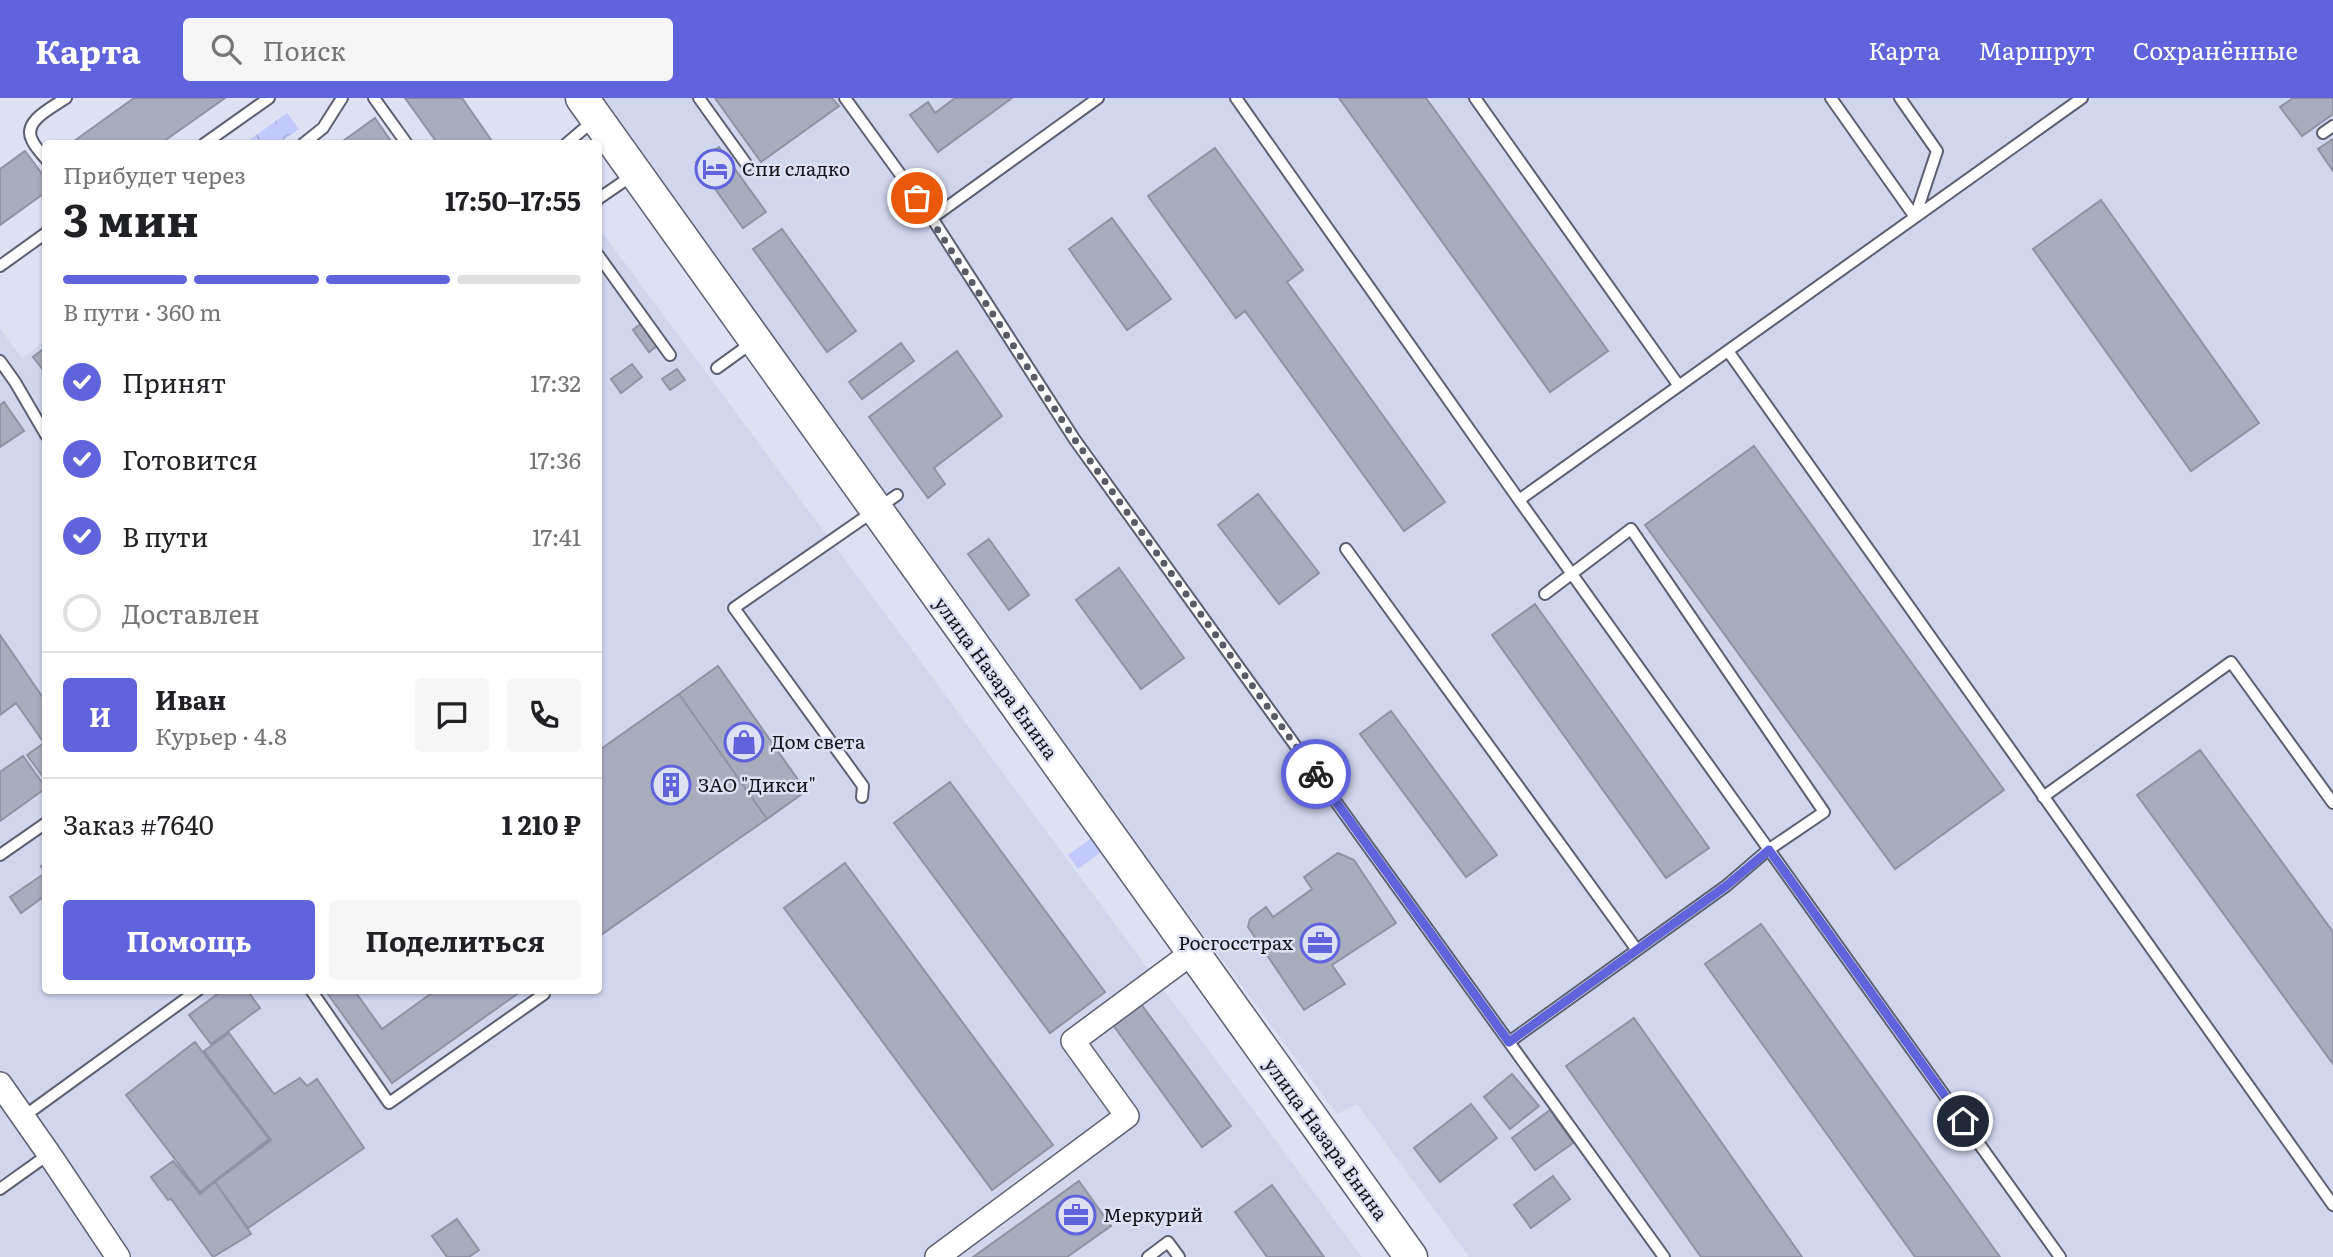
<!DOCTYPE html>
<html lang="ru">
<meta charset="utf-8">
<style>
:root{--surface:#fff;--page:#f6f6f6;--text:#202124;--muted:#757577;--line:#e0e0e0;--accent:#6063db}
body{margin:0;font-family:Literata,serif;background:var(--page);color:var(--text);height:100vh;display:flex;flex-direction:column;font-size:26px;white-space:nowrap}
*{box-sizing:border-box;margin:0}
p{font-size:23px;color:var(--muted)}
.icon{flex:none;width:38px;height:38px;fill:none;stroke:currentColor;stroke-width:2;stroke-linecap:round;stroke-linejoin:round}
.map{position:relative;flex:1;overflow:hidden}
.side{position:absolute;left:42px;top:42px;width:560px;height:854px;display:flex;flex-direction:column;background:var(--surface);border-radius:7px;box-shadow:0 2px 5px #0004}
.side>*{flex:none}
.pin{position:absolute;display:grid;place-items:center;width:60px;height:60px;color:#fff;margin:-30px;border:4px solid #fff;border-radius:50%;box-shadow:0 2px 7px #0007}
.courier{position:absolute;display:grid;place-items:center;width:70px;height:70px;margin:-35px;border:5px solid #6063db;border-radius:50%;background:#fff;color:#222;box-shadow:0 2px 9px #0007}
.summary em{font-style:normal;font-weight:700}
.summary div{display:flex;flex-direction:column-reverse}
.summary{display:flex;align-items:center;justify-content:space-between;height:119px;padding:0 21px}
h1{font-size:46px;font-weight:700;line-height:52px}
.bar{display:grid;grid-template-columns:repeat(4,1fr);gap:10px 7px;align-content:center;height:84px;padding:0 21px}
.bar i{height:9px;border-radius:5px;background:var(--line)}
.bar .current{background:var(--accent)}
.bar p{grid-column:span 4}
.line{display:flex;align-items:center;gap:18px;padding:0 21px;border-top:2px solid var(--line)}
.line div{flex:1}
.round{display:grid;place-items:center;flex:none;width:74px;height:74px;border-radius:7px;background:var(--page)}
ol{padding:0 21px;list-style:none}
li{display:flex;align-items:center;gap:21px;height:77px}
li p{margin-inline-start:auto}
li .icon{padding:7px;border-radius:50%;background:var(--accent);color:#fff;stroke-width:4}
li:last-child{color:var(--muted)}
li i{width:38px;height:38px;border:4px solid var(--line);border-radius:50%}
.primary-button{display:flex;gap:14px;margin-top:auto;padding:14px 21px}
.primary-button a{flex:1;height:80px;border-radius:7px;background:var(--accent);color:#fff;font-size:28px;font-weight:700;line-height:80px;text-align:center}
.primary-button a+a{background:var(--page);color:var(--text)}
header{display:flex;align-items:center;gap:42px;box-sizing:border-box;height:98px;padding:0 35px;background:var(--accent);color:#fff}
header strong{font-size:33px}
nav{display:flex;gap:38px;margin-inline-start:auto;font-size:24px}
.search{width:490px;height:63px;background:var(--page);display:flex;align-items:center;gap:18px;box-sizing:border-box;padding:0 24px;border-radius:7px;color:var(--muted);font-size:26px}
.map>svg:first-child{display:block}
.built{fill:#d1d6ef}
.green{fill:#c2cafd}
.park{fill:url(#park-crowns)}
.building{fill:#a8acbd;stroke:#9093a5;stroke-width:2}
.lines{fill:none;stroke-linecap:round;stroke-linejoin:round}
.lane-casing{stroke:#5d6070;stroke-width:14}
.street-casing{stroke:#5d6070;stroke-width:26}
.secondary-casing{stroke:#5d6070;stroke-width:35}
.lane{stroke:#fff;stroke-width:10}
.street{stroke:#fff;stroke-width:23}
.secondary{stroke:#fff;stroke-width:32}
.done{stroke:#595b66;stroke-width:7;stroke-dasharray:0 12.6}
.route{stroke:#6063db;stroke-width:9}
.labels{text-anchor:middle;stroke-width:5;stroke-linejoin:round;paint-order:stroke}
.poi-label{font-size:19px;fill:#121319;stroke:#dee1f4;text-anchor:start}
.street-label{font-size:19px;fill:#121319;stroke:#dee1f4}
</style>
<header>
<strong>Карта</strong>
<div class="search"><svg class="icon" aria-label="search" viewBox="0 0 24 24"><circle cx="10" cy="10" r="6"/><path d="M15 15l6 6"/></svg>Поиск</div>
<nav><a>Карта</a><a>Маршрут</a><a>Сохранённые</a></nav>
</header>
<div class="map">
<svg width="2333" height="1159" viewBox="0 0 2333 1159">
<defs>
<pattern id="park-crowns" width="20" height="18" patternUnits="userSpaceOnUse" patternTransform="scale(1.75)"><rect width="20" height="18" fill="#c2cafd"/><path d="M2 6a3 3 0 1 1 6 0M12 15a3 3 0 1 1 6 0" fill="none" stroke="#a6add8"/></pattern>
</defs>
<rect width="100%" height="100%" fill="#dee1f4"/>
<!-- built -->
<path class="built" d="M598,0H2333V1159H1469L1357,1006L1337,1016L1077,667Z
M599,130L1362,1159H131L0,975V230L22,260L45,243L46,892H598Z
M0,1002L110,1159H0Z"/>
<!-- green -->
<path class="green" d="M1097,736L1107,750L1078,771L1068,757Z"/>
<!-- park -->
<path class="park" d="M287,15L299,31L279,45H245Z"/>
<!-- building -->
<path class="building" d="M134,0H225L160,46H70Z
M405,0H462L494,46H438Z
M715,0H832L839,8L761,64Z
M955,0H1012L938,54L910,17L928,4L935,15Z
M1339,0H1426L1608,253L1550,294Z
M2293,0H2333V16L2302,38L2280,9Z
M375,20L393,46H339Z
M2333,41V73L2318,51Z
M719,49L766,114L743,130L696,64Z
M1215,50L1303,172L1287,184L1445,404L1404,433L1245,213L1236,220L1148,98Z
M25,53L46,81V94L0,127V71Z
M2101,102L2259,325L2191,373L2033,151Z
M1112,120L1171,201L1127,232L1069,151Z
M782,131L856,233L827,254L753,151Z
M644,223L660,246L649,254L633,232Z
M901,245L914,263L862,301L849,284Z
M46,249V276L33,259Z
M957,253L1002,318L934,370L945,386L928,400L869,319Z
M632,266L642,279L621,295L611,281Z
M677,271L685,282L670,292L662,281Z
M4,304L24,333L0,349V307Z
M1754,348L2004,692L1895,771L1645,427Z
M1258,396L1319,475L1279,506L1218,427Z
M989,441L1029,497L1009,512L968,456Z
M1119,470L1184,560L1141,591L1076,502Z
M1535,506L1709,750L1666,780L1492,537Z
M0,537L46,604V683L27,657L44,645L16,605L0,617Z
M718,568L806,693L767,721L679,596Z
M679,596L767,721L598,839V653Z
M1391,613L1497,757L1466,779L1360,636Z
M2200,652L2333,834V966L2137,697Z
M23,658L46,690L0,723V674Z
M950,684L1105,894L1050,935L894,725Z
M1338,755L1354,762L1396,825L1332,867L1345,886L1304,912L1248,829L1250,821L1266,809L1273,819L1312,791L1304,779Z
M46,765V797L21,815L10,799L45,775L41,768Z
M845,765L1053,1047L992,1092L784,810Z
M1761,826L2000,1159H1915L1705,866Z
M223,892H247L260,910L211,946L189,917Z
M325,892H354L382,931L436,892L520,894L392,985Z
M1141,906L1231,1028L1202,1049L1113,927Z
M1634,920L1802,1159H1701L1566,968Z
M229,935L274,996L300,980L307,988L317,981L364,1050L248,1130L215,1084L271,1042L204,953Z
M195,944L269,1041L200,1094L126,997Z
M1512,976L1539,1008L1510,1031L1484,999Z
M1471,1006L1497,1040L1440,1084L1414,1050Z
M1550,1012L1573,1045L1535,1072L1512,1040Z
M173,1063L200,1096L215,1084L251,1136L213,1159L171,1101L168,1102L151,1079Z
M1553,1078L1570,1101L1531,1130L1514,1107Z
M1079,1083L1111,1128L1067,1159H973Z
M1272,1087L1324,1159H1267L1235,1114Z
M457,1121L479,1152L469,1159H447L432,1138Z"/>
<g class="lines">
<defs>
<path id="lane" d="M374,0L407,46
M699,0L747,67
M845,0L932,120L1075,342L1664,1159
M1236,0L1519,402L2060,1159
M1475,0L1679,288
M1831,0L1915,119
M1900,0L1937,53L1915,119
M2323,35L2333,28
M204,46L269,0
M303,46L323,30L342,0
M566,46L593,23
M46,61C41,55 35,49 32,42C22,23 53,9 66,0
M598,101L633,77
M932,120L1098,0
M598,157L670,257
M0,168L46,135
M1728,253L2333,1107
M0,263L15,284L46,337
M717,270L753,244
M1519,402L2082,0
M1346,451L1637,852
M862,699L863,688L734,510L897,397
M2043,699L2231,564L2333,705
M0,757L46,725
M311,892L389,1005L544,896L541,892
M1509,944L1726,788L1768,752L1824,714L1631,431L1545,496
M23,1019L198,892
M0,1091L49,1056
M1148,1159L1168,1144L1179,1159"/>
<path id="street" d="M0,986L49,1056L118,1159
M937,1159L1127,1018L1073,943L1193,854"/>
<path id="secondary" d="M582,0L1411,1159"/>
</defs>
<!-- lane casing -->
<use href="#lane" class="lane-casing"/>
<!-- street casing -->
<use href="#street" class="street-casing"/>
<!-- secondary casing -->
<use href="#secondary" class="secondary-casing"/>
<!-- lane -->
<use href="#lane" class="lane"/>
<!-- street -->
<use href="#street" class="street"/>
<!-- secondary -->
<use href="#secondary" class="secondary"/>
</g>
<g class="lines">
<!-- done -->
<path class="done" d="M917,100L1075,342L1316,676"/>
<!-- route -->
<path class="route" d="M1316,676L1509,944L1726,788L1769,752L1963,1023"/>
</g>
<!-- icons -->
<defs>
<symbol id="hotel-ring" viewBox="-11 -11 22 22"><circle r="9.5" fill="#dee1f4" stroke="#6063db" stroke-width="1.5"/><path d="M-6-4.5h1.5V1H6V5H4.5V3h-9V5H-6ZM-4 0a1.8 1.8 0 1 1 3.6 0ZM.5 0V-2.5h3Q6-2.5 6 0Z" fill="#6063db"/></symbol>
<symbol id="shop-ring" viewBox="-11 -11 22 22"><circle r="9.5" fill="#dee1f4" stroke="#6063db" stroke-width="1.5"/><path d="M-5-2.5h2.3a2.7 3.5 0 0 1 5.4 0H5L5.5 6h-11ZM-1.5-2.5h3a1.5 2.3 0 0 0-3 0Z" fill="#6063db"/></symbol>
<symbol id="building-ring" viewBox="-11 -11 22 22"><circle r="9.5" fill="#dee1f4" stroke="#6063db" stroke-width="1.5"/><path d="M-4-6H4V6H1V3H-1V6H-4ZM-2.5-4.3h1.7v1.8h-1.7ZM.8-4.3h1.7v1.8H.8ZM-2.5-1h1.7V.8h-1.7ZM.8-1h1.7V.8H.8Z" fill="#6063db"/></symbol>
<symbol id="office-ring" viewBox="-11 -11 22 22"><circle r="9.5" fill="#dee1f4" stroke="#6063db" stroke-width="1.5"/><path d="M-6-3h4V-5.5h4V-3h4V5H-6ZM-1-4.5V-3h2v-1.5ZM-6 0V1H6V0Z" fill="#6063db"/></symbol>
</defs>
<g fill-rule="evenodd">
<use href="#hotel-ring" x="693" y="49" width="44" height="44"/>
<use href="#shop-ring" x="722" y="622" width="44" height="44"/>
<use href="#building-ring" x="649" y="665" width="44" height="44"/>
<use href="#office-ring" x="1298" y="823" width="44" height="44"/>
<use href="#office-ring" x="1054" y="1095" width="44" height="44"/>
</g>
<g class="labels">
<!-- poi labels -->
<g class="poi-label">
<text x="742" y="78">Спи сладко</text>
<text x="771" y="651">Дом света</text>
<text x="698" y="694">ЗАО "Дикси"</text>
<text x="1293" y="852" text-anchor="end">Росгосстрах</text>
<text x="1103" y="1124">Меркурий</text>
</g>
<!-- street labels -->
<g class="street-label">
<text transform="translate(996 580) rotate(54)" y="7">улица Назара Енина</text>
<text transform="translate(1326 1041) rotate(54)" y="7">улица Назара Енина</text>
</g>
</g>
</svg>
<div class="pin" style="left:917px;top:100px;background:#ea580c"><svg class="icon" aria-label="bag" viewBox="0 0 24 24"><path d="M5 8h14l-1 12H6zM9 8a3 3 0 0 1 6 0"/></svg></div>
<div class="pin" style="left:1963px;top:1023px;background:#1f2937"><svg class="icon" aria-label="home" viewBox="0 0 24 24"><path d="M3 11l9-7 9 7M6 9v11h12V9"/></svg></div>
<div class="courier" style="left:1316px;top:676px"><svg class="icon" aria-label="bike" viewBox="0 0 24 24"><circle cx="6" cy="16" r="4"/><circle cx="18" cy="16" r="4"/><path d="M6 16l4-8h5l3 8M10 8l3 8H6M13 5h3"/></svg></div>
<section class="side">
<div class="summary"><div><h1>3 мин</h1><p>Прибудет через</p></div><em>17:50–17:55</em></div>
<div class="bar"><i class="current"></i><i class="current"></i><i class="current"></i><i></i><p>В пути · 360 m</p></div>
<ol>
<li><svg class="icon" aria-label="check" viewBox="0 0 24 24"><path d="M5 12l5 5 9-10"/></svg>Принят<p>17:32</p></li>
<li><svg class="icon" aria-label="check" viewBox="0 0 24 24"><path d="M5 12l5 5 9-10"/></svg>Готовится<p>17:36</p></li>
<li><svg class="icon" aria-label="check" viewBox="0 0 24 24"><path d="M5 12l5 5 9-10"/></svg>В пути<p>17:41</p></li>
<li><i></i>Доставлен</li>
</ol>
<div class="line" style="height:126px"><b class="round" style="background:var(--accent);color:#fff">И</b><div><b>Иван</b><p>Курьер · 4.8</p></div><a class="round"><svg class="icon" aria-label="chat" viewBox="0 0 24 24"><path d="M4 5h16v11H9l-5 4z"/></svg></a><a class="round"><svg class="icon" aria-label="phone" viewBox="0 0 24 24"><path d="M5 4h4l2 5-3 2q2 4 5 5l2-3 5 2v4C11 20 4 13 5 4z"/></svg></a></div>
<div class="line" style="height:91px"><div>Заказ #7640</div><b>1 210 ₽</b></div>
<div class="primary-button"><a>Помощь</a><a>Поделиться</a></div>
</section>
</div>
